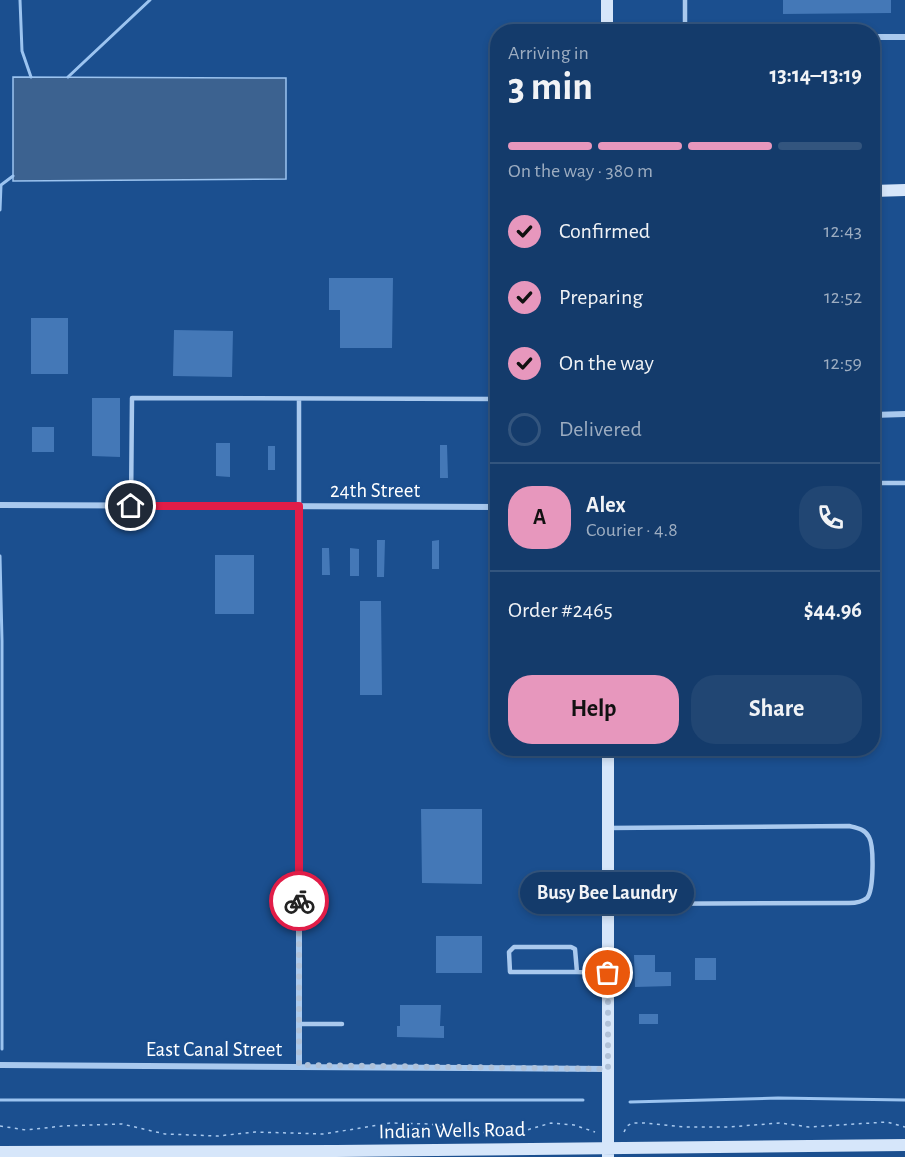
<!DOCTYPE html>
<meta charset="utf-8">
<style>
:root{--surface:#143b6b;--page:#214673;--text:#f1f3f6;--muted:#9dadc1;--line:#33557e;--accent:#e797bd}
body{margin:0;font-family:"Alegreya Sans",sans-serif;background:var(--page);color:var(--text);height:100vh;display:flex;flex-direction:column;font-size:22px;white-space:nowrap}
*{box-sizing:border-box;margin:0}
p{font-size:20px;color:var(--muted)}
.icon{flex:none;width:33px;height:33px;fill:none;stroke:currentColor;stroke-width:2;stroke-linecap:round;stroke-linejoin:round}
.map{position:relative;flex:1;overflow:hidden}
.panel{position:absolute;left:490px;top:24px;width:390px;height:732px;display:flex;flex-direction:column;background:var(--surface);border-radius:24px;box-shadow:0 3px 9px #0003,0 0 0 2px var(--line)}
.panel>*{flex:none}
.pin{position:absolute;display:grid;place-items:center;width:51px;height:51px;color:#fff;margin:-26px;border:3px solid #fff;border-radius:50%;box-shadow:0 2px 6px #0007}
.courier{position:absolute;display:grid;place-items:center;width:60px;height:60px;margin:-30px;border:4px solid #e11d48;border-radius:50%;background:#fff;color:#222;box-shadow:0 2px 8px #0007}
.bubble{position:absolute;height:42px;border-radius:21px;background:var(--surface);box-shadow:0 3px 9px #0003,0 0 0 2px var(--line);font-size:20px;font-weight:700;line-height:42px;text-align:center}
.summary em{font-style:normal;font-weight:700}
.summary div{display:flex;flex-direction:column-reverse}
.summary{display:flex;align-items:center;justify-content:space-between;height:102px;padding:0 18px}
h1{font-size:39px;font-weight:700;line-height:45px}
.bar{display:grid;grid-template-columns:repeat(4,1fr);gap:9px 6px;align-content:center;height:72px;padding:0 18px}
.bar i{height:8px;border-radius:4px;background:var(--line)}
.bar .on{background:var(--accent)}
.bar p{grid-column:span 4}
.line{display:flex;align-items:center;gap:15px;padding:0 18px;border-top:2px solid var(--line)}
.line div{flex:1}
.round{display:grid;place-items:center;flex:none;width:63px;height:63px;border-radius:24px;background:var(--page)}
ol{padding:0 18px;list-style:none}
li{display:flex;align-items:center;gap:18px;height:66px}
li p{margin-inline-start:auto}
li .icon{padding:6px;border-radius:50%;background:var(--accent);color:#111;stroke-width:4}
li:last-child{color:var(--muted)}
li i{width:33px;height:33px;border:3px solid var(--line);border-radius:50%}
.cta{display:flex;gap:12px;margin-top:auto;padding:12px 18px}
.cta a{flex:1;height:69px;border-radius:24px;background:var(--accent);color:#111;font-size:24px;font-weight:700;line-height:69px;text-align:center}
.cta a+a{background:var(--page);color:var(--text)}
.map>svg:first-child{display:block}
.water{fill:#3c6290;stroke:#9cc4f0;stroke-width:1.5}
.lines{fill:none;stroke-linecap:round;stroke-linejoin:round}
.stream{stroke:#9cc4f0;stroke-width:3}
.building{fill:#4478b7}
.path{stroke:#a9c9ee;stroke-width:1.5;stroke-dasharray:3 4.5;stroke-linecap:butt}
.lane{stroke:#a9c9ee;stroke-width:4.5}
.street{stroke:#a9c9ee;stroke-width:6}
.secondary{stroke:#d6e6fa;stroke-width:12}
.done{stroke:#afc1d8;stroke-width:6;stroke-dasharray:0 10.8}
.route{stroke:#e11d48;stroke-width:8}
.labels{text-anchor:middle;stroke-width:4.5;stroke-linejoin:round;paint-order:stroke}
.street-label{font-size:21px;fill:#fff;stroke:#1b4f8f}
</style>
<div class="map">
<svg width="905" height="1157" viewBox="0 0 905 1157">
<rect width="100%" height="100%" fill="#1b4f8f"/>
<!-- water -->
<path class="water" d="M13,77L286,78V179L13,181Z"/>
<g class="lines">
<!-- stream -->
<path class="stream" d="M20,0L22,51L31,77
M68,77L150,0
M0,210L1,185L13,176
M0,556L2,641V1049
M0,1100H583
M630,1102L778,1098L905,1100"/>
</g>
<!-- building -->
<path class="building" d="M783,0H891V13L783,14Z
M873,157H882V174H873Z
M329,278H393L392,348H340V310H329Z
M31,318H68V374H31Z
M174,330L233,331L232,377L173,376Z
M92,398H120V457L92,456Z
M32,427H54V452H32Z
M216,443H230V477L216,476Z
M440,445H447L448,478H440Z
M268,446H275V470H268Z
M377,540H385L384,577H377Z
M439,540V569H432V541Z
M490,543H498V576H490Z
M322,548H329L330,575H322Z
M350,548L359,549V576H350Z
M215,555H254V614H215Z
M360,601H381L382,695H360Z
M421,809H482V884L422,883Z
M436,936H482V973H436Z
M634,955H655V972H671V986L635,987Z
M695,958H716V980H695Z
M400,1005H441L440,1026H444V1038L397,1037V1026H400Z
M639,1014H658V1024H639Z"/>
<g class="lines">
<!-- path -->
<path class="path" d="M0,1126L26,1130L63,1126L122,1124L165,1134L218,1136L255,1132L324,1134L390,1123L431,1124L457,1132L502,1133L520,1132L551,1123L574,1125L595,1132
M624,1132L627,1126L632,1123H644L685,1127H728L780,1123L809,1127L887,1122L905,1127"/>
<!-- lane -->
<path class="lane" d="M685,0V32
M873,483H905
M131,506L132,398L498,399
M299,506V399
M608,828L849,826C857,828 865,829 869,837C874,846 874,890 867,898C862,902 856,903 849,903L608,904
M577,972H510L509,952L514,947H571L575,949L577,972L606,973
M299,1024H342"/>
<!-- street -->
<path class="street" d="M873,37H905
M873,415L905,414
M0,505L498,507
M299,506V1065
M0,1065L608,1069"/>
<!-- secondary -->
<path class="secondary" d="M607,32V0
M873,191L905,190
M608,748V1157
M0,1152L336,1151L905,1145"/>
</g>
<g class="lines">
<!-- done -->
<path class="done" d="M299,901V1065L608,1069V973"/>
<!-- route -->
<path class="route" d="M131,506H299V901"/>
</g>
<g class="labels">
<!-- street labels -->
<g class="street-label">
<text x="375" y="497">24th Street</text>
<text x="214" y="1056">East Canal Street</text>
<text transform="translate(452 1130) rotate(-1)" y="7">Indian Wells Road</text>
</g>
</g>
</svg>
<div class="pin" style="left:608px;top:973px;background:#ea580c"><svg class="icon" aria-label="bag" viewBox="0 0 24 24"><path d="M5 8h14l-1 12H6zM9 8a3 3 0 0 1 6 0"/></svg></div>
<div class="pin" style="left:131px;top:506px;background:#1f2937"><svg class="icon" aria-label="home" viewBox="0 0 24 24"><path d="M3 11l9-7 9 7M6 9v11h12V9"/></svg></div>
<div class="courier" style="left:299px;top:901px"><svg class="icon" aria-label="bike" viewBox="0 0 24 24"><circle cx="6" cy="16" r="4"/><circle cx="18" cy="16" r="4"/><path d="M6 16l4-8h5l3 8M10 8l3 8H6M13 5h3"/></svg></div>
<div class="bubble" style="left:520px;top:872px;width:174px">Busy Bee Laundry</div>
<section class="panel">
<div class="summary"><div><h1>3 min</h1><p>Arriving in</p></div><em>13:14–13:19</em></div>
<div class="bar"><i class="on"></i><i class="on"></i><i class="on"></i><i></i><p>On the way · 380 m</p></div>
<ol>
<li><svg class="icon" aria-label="check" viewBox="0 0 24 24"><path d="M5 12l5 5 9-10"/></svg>Confirmed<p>12:43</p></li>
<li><svg class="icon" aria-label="check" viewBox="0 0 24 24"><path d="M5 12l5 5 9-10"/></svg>Preparing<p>12:52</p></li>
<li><svg class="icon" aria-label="check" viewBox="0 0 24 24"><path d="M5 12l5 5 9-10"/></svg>On the way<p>12:59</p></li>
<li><i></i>Delivered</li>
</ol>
<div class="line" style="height:108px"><b class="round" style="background:var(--accent);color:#111">A</b><div><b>Alex</b><p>Courier · 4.8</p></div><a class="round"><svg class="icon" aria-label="phone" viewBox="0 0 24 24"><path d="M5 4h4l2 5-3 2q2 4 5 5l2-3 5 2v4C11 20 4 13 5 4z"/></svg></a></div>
<div class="line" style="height:78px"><div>Order #2465</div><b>$44.96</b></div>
<div class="cta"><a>Help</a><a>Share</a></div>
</section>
</div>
